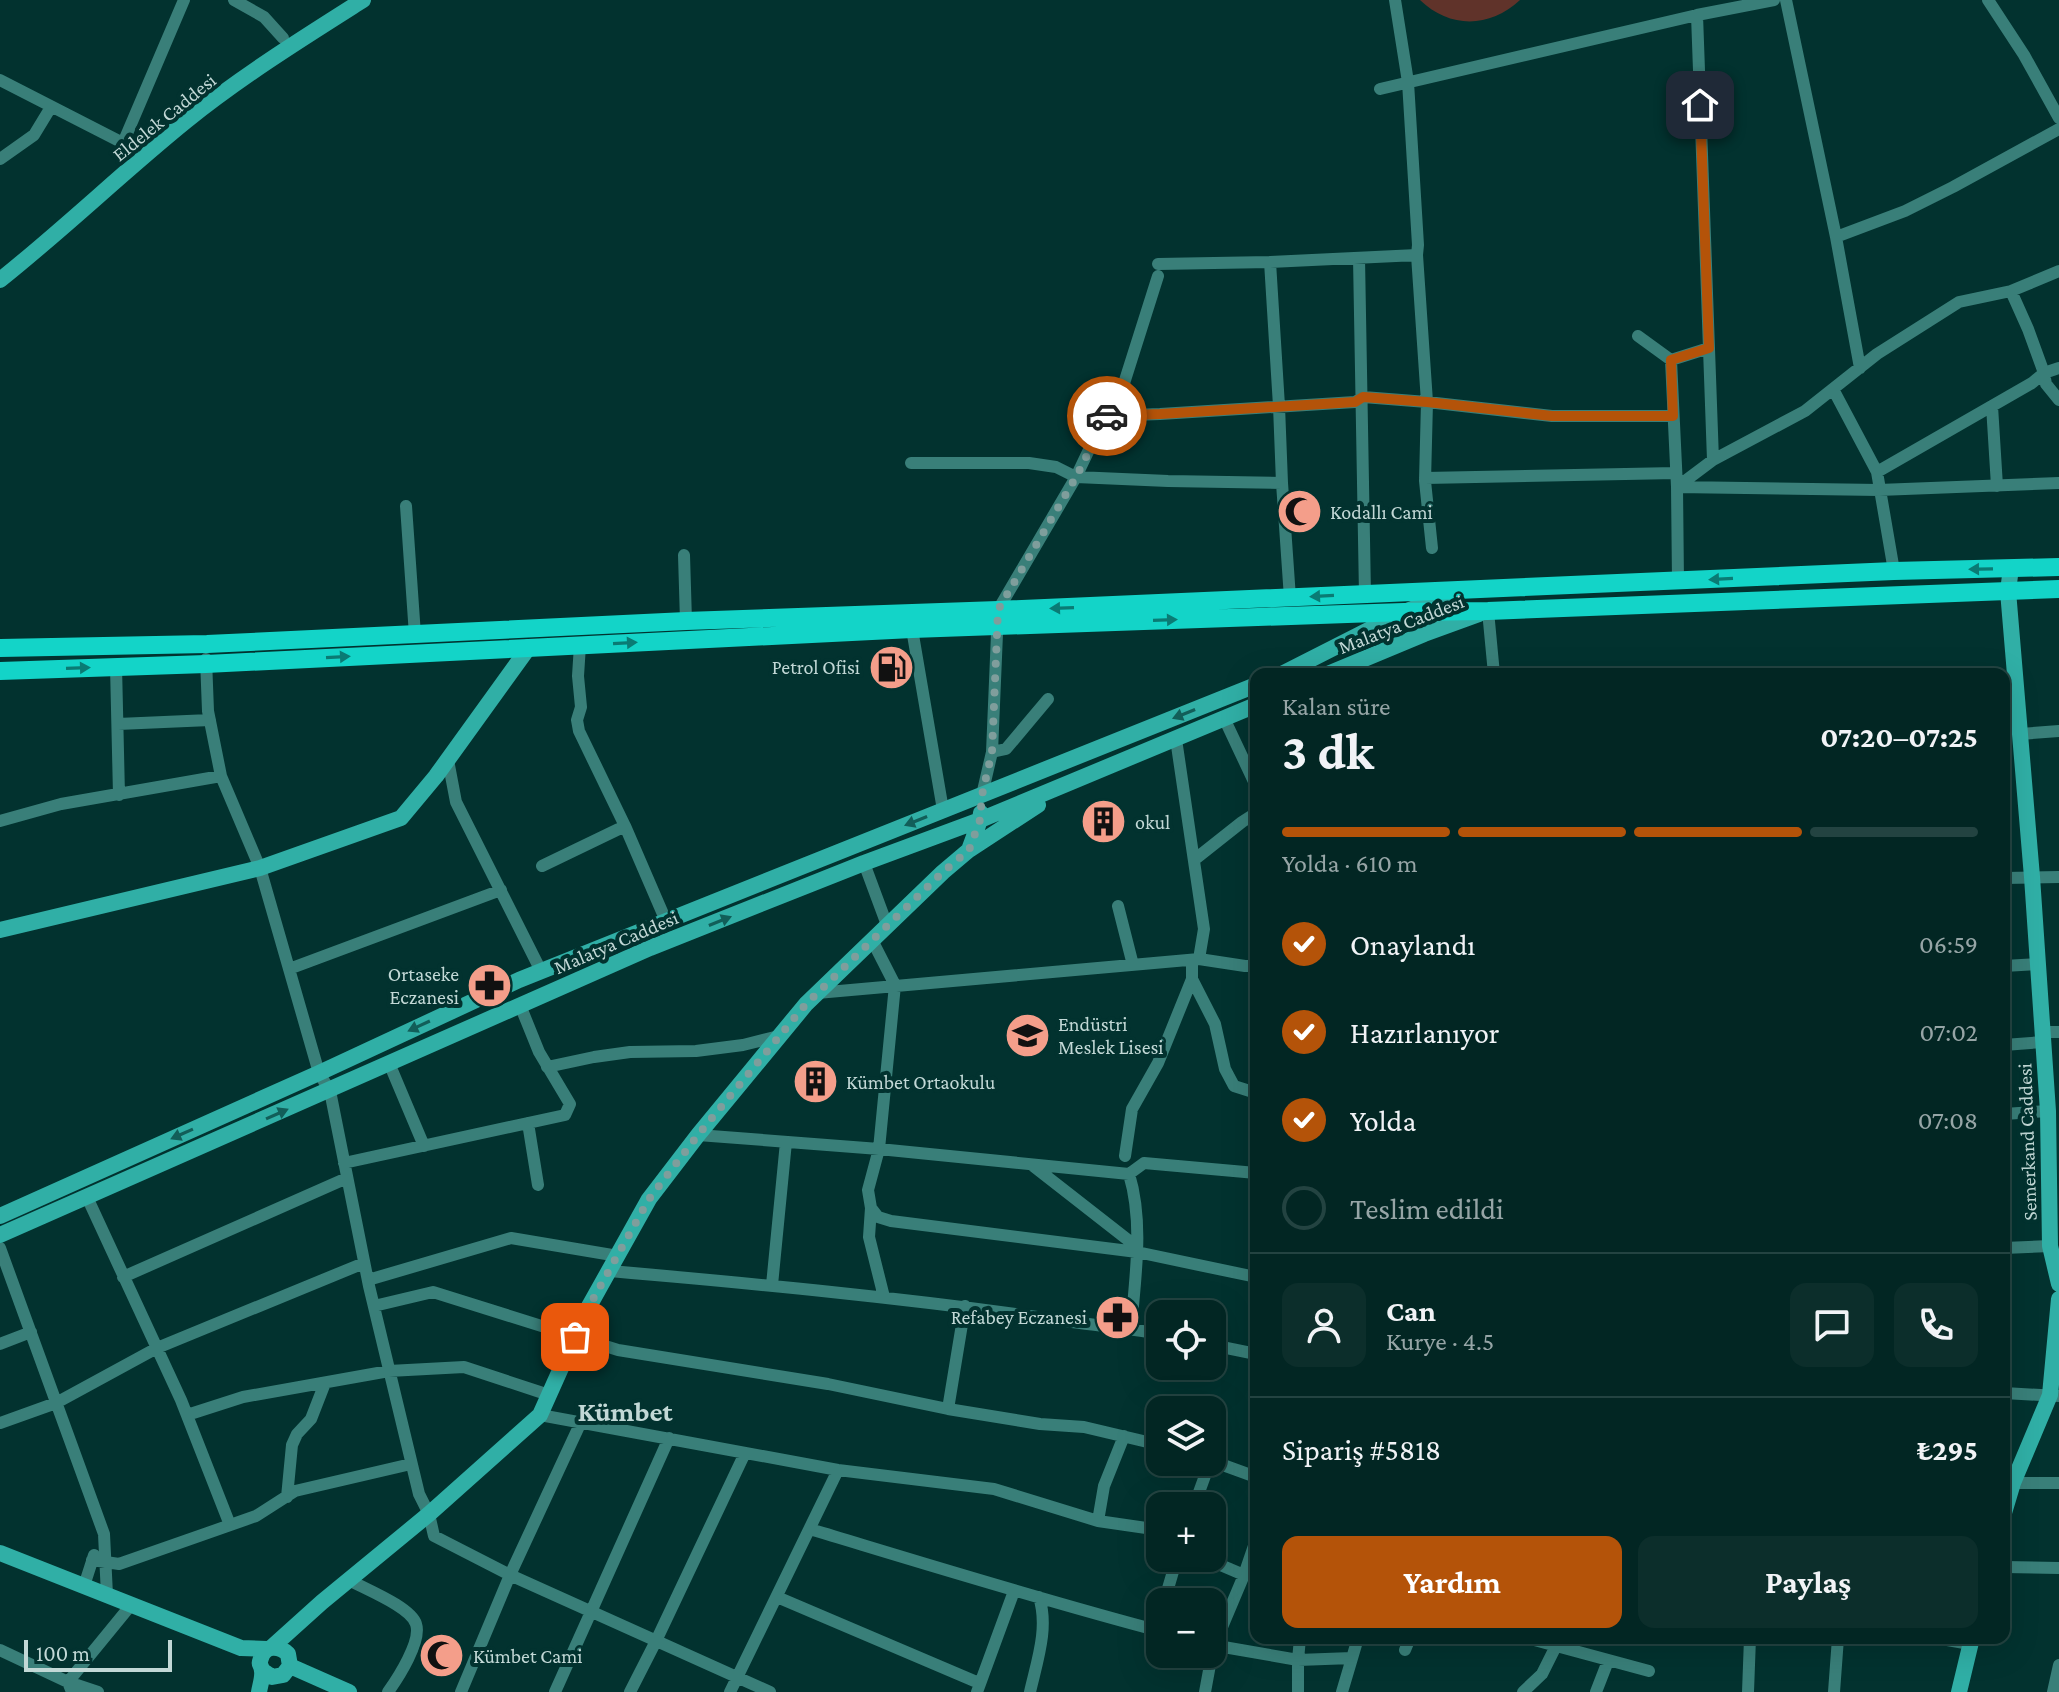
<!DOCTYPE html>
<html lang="tr">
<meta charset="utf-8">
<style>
:root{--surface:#022623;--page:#0c2e2b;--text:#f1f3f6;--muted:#96a5a6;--line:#234341;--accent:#b45309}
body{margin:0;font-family:"Crimson Pro",serif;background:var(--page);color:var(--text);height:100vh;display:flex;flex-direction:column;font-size:30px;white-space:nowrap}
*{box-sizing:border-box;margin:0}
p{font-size:26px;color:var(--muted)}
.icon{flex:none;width:44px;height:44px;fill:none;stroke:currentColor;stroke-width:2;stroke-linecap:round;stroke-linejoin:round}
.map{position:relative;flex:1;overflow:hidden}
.panel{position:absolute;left:1250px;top:668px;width:760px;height:976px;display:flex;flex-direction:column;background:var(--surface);border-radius:16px;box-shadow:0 8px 32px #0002,0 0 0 2px var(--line)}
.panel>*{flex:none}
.controls{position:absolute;left:1146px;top:1300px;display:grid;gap:16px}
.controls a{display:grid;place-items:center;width:80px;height:80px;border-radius:16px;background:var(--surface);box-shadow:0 8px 32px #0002,0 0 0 2px var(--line);font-size:40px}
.scale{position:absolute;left:24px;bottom:20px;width:148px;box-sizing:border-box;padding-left:8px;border:4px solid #c2d8d6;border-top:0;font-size:22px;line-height:28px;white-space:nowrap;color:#c2d8d6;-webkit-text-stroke:6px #02322f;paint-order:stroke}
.pin{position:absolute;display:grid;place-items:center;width:68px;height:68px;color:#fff;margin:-34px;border-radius:16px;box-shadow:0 4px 12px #0006}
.courier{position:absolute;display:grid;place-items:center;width:80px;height:80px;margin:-40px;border:6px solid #b45309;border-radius:50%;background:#fff;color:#222;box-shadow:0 2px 10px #0007}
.head em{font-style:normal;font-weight:700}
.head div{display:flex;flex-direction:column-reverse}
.head{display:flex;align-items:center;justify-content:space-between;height:136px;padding:0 32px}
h1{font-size:52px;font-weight:700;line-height:60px}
.bar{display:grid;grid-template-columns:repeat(4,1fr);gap:12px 8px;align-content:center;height:96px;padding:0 32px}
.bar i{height:10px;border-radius:6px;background:var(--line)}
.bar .active{background:var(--accent)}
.bar p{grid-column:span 4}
.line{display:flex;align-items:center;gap:20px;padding:0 32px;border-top:2px solid var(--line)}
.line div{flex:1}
.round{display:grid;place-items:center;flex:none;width:84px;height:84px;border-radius:16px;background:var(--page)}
ol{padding:0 32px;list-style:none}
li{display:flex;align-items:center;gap:24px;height:88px}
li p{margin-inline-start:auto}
li .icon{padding:8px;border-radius:50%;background:var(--accent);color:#fff;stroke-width:4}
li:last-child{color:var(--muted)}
li i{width:44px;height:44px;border:4px solid var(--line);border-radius:50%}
.button{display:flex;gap:16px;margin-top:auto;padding:16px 32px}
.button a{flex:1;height:92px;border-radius:16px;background:var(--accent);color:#fff;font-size:32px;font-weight:700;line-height:92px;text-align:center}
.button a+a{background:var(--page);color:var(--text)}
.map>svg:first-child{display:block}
.green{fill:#60332a}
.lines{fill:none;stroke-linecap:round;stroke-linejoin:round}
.street{stroke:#397f79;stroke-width:12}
.secondary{stroke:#30afa6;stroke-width:16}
.primary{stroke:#13d4c8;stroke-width:18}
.oneway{fill:#0a7b74}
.oneway2{fill:#125e59}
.done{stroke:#7f9e9c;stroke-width:8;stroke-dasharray:0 14.4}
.route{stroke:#b45309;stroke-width:10}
.labels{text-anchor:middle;stroke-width:8;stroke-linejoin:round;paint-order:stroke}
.street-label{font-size:20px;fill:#c2d8d6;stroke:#02322f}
.poi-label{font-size:20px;fill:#c2d8d6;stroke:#02322f;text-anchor:start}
.district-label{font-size:28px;font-weight:bold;fill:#c2d8d6;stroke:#02322f}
</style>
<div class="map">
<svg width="2059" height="1692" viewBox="0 0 2059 1692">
<rect width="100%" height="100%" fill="#02322f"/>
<!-- green -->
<path class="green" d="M1420,0H1520C1490,28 1450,29 1420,0Z"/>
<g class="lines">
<!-- street -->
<path class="street" d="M234,0L264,17L283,38
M1395,0L1408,82L1418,245L1417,255
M1786,0L1836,237L1860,368
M1988,0L2024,55L2059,118
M1697,15L1713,460
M0,80L123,143
M1380,89L1697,15L1774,0
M0,159L34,135L51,107
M132,168L123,143L184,0
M1836,237L1905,211L1953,187L2059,129
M1359,258L1365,595
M1270,262L1417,255L1427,402L1425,481L1432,548
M1158,264L1270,262L1279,406L1282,483
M2011,291L2028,329L2044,373L2046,384L2059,400
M1638,336L1671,360L1677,487L1879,490L2059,483
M1671,360L1709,348
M1833,389L1877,472L1894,571
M1992,406L1997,486
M1105,416L1160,414L1355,402L1363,397L1427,402L1552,416H1673
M911,463H1029L1056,467L1076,477L1168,481L1282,483L1290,598
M1877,472L2032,383L2044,373L2059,368
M1425,478L1676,473
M406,506L415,635
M684,555L686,621
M1678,581L1677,487L1713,460L1805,411L1877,354L1959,302L2011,291L2059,271
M1488,611L1494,674
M912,629L943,810
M580,645L578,676L581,707L577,720L579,731L625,826L666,921
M206,659L208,711L221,776L260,868L319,1073L330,1091L369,1286L419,1494L429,1514L434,1536L510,1575L770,1692
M116,666L119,795
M1224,718L1256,786
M118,724L210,720
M2020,734L2059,731
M1176,739L1204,929L1199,959
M992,752L1006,749L1048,699
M448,760L456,802L541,971
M982,795L992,752L998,610L1076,477L1105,416L1120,396L1158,276
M0,821L61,804L221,776
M1194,860L1242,822L1256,813
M864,863L887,925
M542,866L625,826
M2004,878L2059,877
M1118,906L1133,965
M872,940L895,985L879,1149L868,1190L871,1208L878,1217L891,1221L1137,1252L1256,1277
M1192,960V979L1215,1024L1225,1069L1234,1086L1256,1093
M2004,966L2038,964
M289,969L501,890
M817,993L1199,959L1245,966H1256
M2042,1032H2059
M2004,1045L2043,1042
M389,1063L424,1146
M547,1067L594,1057L630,1052L696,1051L743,1045L779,1036
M2004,1114L2048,1111
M528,1123L538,1185
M698,1135L879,1149L1129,1174L1144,1163L1256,1173
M1125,1156L1132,1109L1158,1063L1192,979
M344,1163L565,1115L570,1104L539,1052L520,1005
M1032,1165L1137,1247
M1129,1174C1144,1223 1135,1278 1131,1328
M87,1197L181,1400L230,1525
M871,1208L869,1237L884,1297
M0,1248L104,1534L107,1595
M2004,1248L2050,1246
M610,1271C758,1284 905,1298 1052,1319C1088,1325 1124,1327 1160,1334
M123,1277L347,1178
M368,1280L511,1238L618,1256
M772,1285L786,1142
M374,1306L433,1292L618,1350L828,1384L948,1409L1040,1424L1084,1427L1160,1445
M0,1344L31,1332
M1212,1345L1256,1354
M2004,1393L2059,1396
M948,1409L965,1306
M187,1415L243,1397L389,1371L464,1367L549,1395
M540,1415L838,1470L994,1489L1098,1521L1160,1530
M0,1423L56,1403L157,1348L364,1263
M1212,1461L1256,1477
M2013,1483H2059
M287,1497L292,1445L297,1434L311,1419L325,1383
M1194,1506L1210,1462
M1098,1521L1104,1486L1124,1436
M810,1529C926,1564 1042,1600 1160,1631
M1204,1558L1244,1575
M92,1560L119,1564L256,1516L295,1491L411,1464
M2004,1567L2059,1568
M349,1580C365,1589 411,1607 416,1624C422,1641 398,1678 388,1692
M84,1586L94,1555
M777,1597L979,1683
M1164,1602L1177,1558
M1300,1638L1298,1660L1352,1658
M1527,1638L1649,1671
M1936,1638L1970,1644
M1212,1645L1298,1660V1692
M0,1650L68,1682L98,1692
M1405,1650L1410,1638
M1212,1651L1244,1575L1256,1540
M72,1692L68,1682L131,1605
M461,1692L510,1575L581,1422
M555,1692L669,1438
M630,1692L656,1641L745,1453
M730,1692L838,1470
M977,1692L1014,1591
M1030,1692C1037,1661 1049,1628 1039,1597
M1205,1692L1212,1654
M1342,1692L1358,1638
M1523,1692L1542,1674L1556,1646
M1596,1692L1608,1661
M1748,1692L1750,1638
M1834,1692L1838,1638
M2053,1692L2059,1665"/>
<!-- secondary -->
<path class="secondary" d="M0,280C64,229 123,172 186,121C242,76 303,38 363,0
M2011,568L2008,591L2032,877L2048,1111L2050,1246L2059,1284
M1282,674L1404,612L1458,592
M1328,674L1424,634L1479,614
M969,850L1038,805
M0,930L260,868L401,818L436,776L529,647
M0,1216L319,1073L519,980L1256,685
M0,1235L650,948L864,863L980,820L1256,705
M2004,1513L2013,1483L2050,1395L2059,1299
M0,1553L241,1648L267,1649
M272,1647L322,1602L429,1514L540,1415L587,1310L649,1199L698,1135L806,1004L943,872L969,850L980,820L981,813
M290,1666L349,1692
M259,1692C260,1686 263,1677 262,1671C261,1662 258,1667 261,1658C265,1644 280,1646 288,1654L290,1666L283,1675L272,1677L262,1670
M1959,1692L1972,1638"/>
<!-- primary -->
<path class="primary" d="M0,648L207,644L686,621L998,610L1894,571L2059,567
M0,671L206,664L912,629L1404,612L1488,611L2059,589"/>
</g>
<!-- one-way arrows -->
<defs><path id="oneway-solid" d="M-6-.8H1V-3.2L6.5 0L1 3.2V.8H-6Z" transform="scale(2)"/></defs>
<g class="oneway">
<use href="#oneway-solid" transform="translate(1981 569) rotate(179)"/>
<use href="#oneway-solid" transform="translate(1721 579) rotate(177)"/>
<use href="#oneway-solid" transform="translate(1322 596) rotate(177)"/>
<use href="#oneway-solid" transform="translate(1062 608) rotate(178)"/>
<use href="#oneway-solid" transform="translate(1165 620) rotate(-2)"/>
<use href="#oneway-solid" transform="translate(625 643) rotate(-3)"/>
<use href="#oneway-solid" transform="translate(338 657) rotate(-3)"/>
<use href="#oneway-solid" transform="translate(78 668) rotate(-2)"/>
</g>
<g class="oneway2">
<use href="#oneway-solid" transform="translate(1184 714) rotate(158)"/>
<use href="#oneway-solid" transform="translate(916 821) rotate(158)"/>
<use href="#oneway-solid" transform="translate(720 921) rotate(-22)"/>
<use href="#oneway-solid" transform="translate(419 1026) rotate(155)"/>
<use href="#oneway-solid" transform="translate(277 1114) rotate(-24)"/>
<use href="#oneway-solid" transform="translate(182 1134) rotate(156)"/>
</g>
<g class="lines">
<!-- done -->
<path class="done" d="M575,1337L587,1310L649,1199L698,1135L806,1004L943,872L969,850L980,820L982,795L992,752L998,610L1076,477L1107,416"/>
<!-- route -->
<path class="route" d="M1107,416L1160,414L1355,402L1363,397L1427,402L1552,416H1673L1671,360L1709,348L1700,105"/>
</g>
<!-- icons -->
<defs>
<symbol id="mosque-disc" viewBox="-11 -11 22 22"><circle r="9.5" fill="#f49e8a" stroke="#02322f"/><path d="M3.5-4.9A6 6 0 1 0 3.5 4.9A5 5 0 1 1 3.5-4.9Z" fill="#111"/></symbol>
<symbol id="fuel-disc" viewBox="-11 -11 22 22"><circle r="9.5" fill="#f49e8a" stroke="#02322f"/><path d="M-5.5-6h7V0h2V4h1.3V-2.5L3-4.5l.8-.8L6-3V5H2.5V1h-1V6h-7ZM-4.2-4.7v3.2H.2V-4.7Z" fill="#111"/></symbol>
<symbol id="building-disc" viewBox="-11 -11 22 22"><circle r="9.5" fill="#f49e8a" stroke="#02322f"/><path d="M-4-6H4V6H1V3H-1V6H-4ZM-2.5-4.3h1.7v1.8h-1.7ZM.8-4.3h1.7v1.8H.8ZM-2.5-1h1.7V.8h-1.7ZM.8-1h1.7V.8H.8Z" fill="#111"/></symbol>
<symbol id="pharmacy-disc" viewBox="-11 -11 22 22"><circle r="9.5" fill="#f49e8a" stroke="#02322f"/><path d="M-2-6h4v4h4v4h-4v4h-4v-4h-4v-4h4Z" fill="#111"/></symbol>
<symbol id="school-disc" viewBox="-11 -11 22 22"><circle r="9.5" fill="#f49e8a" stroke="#02322f"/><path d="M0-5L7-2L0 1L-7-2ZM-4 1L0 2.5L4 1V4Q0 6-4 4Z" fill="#111"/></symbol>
</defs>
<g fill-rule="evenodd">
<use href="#mosque-disc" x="1274" y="486" width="51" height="51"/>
<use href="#fuel-disc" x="866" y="642" width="51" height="51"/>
<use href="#building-disc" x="1078" y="796" width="51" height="51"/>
<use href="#pharmacy-disc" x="464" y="960" width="51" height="51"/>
<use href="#school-disc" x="1002" y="1010" width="51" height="51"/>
<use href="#building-disc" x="790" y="1056" width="51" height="51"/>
<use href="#pharmacy-disc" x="1092" y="1292" width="51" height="51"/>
<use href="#mosque-disc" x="416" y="1630" width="51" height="51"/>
</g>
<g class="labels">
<!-- street labels -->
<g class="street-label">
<text transform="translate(164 117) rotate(-39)" y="7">Eldelek Caddesi</text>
<text transform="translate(1401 624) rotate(-21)" y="7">Malatya Caddesi</text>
<text transform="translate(616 942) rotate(-23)" y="7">Malatya Caddesi</text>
<text transform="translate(2027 1142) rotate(-92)" y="7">Semerkand Caddesi</text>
</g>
<!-- poi labels -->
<g class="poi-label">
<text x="1330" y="519">Kodallı Cami</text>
<text x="860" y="674" text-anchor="end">Petrol Ofisi</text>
<text x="1135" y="829">okul</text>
<text x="459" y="981" text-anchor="end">Ortaseke<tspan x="459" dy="23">Eczanesi</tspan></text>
<text x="1058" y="1031">Endüstri<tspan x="1058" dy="23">Meslek Lisesi</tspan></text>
<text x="846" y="1089">Kümbet Ortaokulu</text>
<text x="1087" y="1324" text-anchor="end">Refabey Eczanesi</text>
<text x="473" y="1663">Kümbet Cami</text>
</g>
<!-- district labels -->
<g class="district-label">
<text x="625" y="1421">Kümbet</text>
</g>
</g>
</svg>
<div class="controls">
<a><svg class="icon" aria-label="locate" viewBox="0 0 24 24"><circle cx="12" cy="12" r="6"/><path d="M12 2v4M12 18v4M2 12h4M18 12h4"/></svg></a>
<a><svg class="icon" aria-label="layers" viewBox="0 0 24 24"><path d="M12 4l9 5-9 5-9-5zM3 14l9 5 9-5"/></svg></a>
<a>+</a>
<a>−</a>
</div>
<div class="scale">100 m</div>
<div class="pin" style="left:575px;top:1337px;background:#ea580c"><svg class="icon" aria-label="bag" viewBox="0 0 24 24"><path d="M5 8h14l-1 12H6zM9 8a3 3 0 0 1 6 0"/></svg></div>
<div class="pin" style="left:1700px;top:105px;background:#1f2937"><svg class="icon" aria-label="home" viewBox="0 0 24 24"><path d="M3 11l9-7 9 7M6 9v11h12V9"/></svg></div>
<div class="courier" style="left:1107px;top:416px"><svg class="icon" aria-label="car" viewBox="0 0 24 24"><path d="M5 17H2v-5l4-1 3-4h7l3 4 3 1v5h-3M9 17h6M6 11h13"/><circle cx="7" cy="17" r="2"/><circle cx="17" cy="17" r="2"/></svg></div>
<section class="panel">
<div class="head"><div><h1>3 dk</h1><p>Kalan süre</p></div><em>07:20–07:25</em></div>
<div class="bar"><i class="active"></i><i class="active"></i><i class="active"></i><i></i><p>Yolda · 610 m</p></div>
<ol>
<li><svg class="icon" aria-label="check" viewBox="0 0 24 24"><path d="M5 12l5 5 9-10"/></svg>Onaylandı<p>06:59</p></li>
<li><svg class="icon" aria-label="check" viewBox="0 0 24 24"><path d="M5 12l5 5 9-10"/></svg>Hazırlanıyor<p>07:02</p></li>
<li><svg class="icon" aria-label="check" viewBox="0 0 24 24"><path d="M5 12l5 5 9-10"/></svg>Yolda<p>07:08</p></li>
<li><i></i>Teslim edildi</li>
</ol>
<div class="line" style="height:144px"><a class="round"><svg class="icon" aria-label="person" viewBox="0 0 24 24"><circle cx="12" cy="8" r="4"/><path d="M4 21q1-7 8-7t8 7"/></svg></a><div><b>Can</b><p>Kurye · 4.5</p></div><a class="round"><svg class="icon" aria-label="chat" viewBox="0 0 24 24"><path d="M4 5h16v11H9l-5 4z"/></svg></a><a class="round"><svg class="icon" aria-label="phone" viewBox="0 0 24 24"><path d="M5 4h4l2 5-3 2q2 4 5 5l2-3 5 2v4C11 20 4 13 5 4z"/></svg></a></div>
<div class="line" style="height:104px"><div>Sipariş #5818</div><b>₺295</b></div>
<div class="button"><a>Yardım</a><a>Paylaş</a></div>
</section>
</div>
